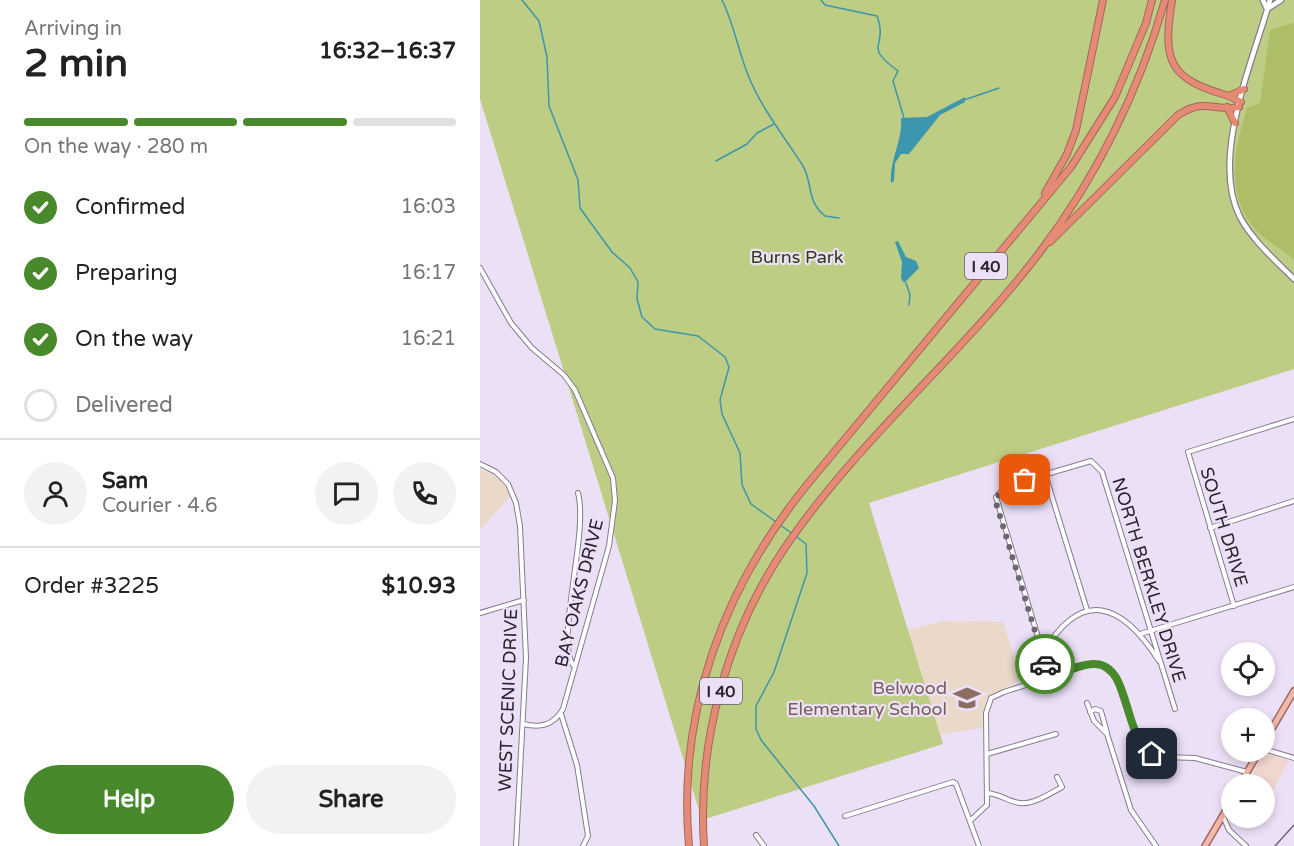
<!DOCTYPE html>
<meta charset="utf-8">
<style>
:root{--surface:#fff;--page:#f2f2f2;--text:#222;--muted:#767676;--line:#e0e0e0;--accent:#48892b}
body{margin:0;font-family:"Varela Round",sans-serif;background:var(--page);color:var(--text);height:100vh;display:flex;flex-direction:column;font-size:22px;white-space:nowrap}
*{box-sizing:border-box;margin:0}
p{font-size:20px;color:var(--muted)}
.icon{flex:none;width:33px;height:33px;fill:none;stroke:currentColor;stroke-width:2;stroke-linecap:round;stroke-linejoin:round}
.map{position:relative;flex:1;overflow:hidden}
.panel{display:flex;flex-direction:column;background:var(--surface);width:480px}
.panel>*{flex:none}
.tools{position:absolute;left:741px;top:642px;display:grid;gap:12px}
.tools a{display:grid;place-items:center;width:54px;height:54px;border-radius:50%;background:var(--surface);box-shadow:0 3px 9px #0003;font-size:30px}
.pin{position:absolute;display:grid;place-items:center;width:51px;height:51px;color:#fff;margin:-26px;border-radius:12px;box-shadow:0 3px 9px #0006}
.courier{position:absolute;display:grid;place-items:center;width:60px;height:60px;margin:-30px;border:4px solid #48892b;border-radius:50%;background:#fff;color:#222;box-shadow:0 2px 8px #0007}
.overview em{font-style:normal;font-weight:700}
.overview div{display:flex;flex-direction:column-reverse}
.overview{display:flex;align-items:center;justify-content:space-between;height:102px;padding:0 24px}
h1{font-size:39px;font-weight:700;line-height:45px}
.bar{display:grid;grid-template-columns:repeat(4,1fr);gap:9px 6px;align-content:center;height:72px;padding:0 24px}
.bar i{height:8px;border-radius:4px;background:var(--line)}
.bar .current{background:var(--accent)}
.bar p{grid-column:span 4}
.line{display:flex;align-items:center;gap:15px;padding:0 24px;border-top:2px solid var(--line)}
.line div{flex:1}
.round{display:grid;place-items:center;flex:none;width:63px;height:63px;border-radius:32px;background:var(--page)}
ol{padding:0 24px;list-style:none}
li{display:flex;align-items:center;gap:18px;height:66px}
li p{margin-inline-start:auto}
li .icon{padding:6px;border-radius:50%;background:var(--accent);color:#fff;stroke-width:4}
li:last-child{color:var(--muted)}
li i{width:33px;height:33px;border:3px solid var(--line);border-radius:50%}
.button{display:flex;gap:12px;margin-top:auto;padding:12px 24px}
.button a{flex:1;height:69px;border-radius:36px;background:var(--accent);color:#fff;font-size:24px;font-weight:700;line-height:69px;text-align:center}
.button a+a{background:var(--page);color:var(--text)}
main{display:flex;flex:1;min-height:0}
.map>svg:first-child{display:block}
.commercial{fill:#efd6ce}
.education{fill:#ead9c8}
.green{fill:#becd84}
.forest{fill:#adbe67}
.water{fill:#3c96ad}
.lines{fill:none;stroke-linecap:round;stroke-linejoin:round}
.stream{stroke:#3c96ad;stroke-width:1.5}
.minor-casing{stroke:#867b90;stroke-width:6}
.tertiary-casing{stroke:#867b90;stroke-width:7}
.primary-casing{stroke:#a3675c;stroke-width:8}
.motorway-casing{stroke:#a3675c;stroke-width:8}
.minor{stroke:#fff;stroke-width:4}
.tertiary{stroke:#fff;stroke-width:4.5}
.primary{stroke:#efb9ac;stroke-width:5}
.motorway{stroke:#e58b75;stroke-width:6}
.rail{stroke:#6c6572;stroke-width:1.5}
.done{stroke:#6d6674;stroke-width:6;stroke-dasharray:0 10.8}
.route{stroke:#48892b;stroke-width:8}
.labels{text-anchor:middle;stroke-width:4.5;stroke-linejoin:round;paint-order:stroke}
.shield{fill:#ece0f7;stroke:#645c6a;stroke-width:1.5}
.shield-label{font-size:16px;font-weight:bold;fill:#29242d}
.park-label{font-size:18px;fill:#333a15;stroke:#ece0f7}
.street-label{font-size:18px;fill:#29242d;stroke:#ece0f7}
.education-label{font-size:18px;fill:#785e54;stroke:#ece0f7;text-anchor:end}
</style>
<main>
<section class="panel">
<div class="overview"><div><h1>2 min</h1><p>Arriving in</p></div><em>16:32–16:37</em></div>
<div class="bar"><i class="current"></i><i class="current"></i><i class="current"></i><i></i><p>On the way · 280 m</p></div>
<ol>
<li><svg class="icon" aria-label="check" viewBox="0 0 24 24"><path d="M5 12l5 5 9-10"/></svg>Confirmed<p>16:03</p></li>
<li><svg class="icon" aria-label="check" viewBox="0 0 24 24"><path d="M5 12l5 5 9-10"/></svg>Preparing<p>16:17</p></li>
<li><svg class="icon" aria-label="check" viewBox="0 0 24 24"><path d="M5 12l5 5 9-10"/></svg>On the way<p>16:21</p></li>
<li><i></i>Delivered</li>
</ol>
<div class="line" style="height:108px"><a class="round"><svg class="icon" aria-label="person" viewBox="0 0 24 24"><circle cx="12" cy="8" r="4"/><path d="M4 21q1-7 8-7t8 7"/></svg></a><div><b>Sam</b><p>Courier · 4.6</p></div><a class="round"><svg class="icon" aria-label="chat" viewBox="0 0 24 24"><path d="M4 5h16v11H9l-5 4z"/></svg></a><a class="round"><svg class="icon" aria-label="phone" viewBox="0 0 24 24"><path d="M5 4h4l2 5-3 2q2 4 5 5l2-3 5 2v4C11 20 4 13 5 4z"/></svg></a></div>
<div class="line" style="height:78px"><div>Order #3225</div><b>$10.93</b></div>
<div class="button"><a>Help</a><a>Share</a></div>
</section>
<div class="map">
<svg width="814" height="846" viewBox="0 0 814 846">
<rect width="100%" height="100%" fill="#ece0f7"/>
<!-- commercial -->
<path class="commercial" d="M784,753L809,760L792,793L785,788L784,784L770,778Z"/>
<!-- education -->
<path class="education" d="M0,469L18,477L31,496L0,530Z
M463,621L523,622L541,680L506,699L502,728L451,736L424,631Z"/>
<!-- green -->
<path class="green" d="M0,0H814V369L389,503L463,744L222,820L0,99Z"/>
<!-- forest -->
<path class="forest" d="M814,23V260C803,249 787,242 777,231C744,195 754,150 767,108L780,103L790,30Z"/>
<!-- water -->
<path class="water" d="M485,97V102L460,115L429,154H421L415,163L414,181L411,183C409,160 423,141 421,118L447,117Z
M418,241L426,257L436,261L439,268L424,283L421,278L422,262L415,242Z"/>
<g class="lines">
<!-- stream -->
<path class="stream" d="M42,0L59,21L67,57L69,106L98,180L100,208L132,252L150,268L158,282L157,299L162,317L175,329L218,336L245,357L249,367L240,400L242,414L260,453L262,485L271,504L296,522
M242,0C254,24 258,50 268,75C281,108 304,136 323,166C333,183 326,201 345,216L359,218
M341,0L345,5L397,16C409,49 381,44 418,71L413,81L424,118
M484,100L519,88
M236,161L267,144L277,133L294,124
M426,283L430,295L429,305
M300,525L313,534
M317,537L326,544L327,573L294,672L276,706V729L281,740L334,806L359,846"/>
<defs>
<path id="minor" d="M0,268L31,323L52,348L84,375L95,390L133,478L135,501L129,546L83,709C73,726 60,728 43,724
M0,464L16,472L28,484L36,503L40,526L46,658L36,846
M565,474L607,610
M730,528L814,501
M754,606L708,452L814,419
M0,613L44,600
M660,634L814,587
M563,653C602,587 642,603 679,661
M94,666C74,644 109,534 98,493
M570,677L516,497L526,486L611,461L622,472L695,709
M607,703L614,721L627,734L651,810L676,846
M610,712L615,709L621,711L627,733
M81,714L97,765L108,836L103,846
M784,749L814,758
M507,754L576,734
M507,793C520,794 529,802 540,803C553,805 571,793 582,787L577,777
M365,816L473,782L476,784L499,846
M743,816L749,830L766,846
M491,820L507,805L506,713L511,698L524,692L611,664L622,665L636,677L656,736L668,751L683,757L715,758L767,772
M276,835L284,846"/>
<path id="tertiary" d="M783,0L787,9L801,0
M790,0C773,61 730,158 760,217C773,241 795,260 814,279"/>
<path id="primary" d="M784,742L814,691
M760,784L779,752
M725,846L752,800"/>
<path id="motorway" d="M692,0C682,62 689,79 749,96L764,89
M749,96L761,102
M747,107L755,123
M565,193L587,154L596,130L623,0
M570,242L698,115C725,97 735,112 759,107
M209,846C197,713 243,589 326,486L591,167L635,97L666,23L672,0
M224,846C217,743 247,634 304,549C377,441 481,356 560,252C617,176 659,91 685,0"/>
</defs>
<!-- minor casing -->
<use href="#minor" class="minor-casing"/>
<!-- tertiary casing -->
<use href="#tertiary" class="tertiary-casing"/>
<!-- primary casing -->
<use href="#primary" class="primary-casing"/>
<!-- motorway casing -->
<use href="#motorway" class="motorway-casing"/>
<!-- minor -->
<use href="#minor" class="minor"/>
<!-- tertiary -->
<use href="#tertiary" class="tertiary"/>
<!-- primary -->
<use href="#primary" class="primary"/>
<!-- motorway -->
<use href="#motorway" class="motorway"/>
<!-- rail -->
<path class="rail" d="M795,846L814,825"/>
</g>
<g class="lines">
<!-- done -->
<path class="done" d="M545,480L520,490L516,503L565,664"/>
<!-- route -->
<path class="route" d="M565,664L570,677C583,673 601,663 615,664C651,665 642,735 672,754"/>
</g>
<!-- icons -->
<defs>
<symbol id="school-bare" viewBox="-9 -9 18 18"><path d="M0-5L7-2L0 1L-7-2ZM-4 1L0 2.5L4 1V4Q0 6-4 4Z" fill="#8d6e63" stroke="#ece0f7" stroke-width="2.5" paint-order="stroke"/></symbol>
</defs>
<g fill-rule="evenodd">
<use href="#school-bare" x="468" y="679" width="38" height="38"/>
</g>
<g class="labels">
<!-- shield labels -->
<g class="shield">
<rect x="485" y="253" width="42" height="26" rx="4.5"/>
<rect x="220" y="678" width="42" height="26" rx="4.5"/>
</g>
<g class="shield-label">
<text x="506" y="272">I 40</text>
<text x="241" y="697">I 40</text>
</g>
<!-- park labels -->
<g class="park-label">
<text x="317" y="263">Burns Park</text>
</g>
<!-- street labels -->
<g class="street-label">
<text transform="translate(744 527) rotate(73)" y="6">SOUTH DRIVE</text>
<text transform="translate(669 580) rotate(73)" y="6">NORTH BERKLEY DRIVE</text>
<text transform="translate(99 593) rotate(-76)" y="6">BAY OAKS DRIVE</text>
<text transform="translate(28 700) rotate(-88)" y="6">WEST SCENIC DRIVE</text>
</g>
<!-- education labels -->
<g class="education-label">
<text x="467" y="694">Belwood<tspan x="467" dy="21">Elementary School</tspan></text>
</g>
</g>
</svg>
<div class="tools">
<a><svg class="icon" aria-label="locate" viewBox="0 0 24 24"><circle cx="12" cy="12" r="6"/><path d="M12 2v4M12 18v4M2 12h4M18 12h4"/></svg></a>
<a>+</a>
<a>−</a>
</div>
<div class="pin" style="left:545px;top:480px;background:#ea580c"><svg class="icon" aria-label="bag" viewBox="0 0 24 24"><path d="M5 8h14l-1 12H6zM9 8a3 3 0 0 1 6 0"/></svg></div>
<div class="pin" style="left:672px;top:754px;background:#1f2937"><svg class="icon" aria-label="home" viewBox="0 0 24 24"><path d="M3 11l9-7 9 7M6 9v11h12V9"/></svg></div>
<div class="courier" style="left:565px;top:664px"><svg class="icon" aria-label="car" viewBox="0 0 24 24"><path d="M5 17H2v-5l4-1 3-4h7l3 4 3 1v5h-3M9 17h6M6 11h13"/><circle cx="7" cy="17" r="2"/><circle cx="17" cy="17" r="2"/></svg></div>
</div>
</main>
